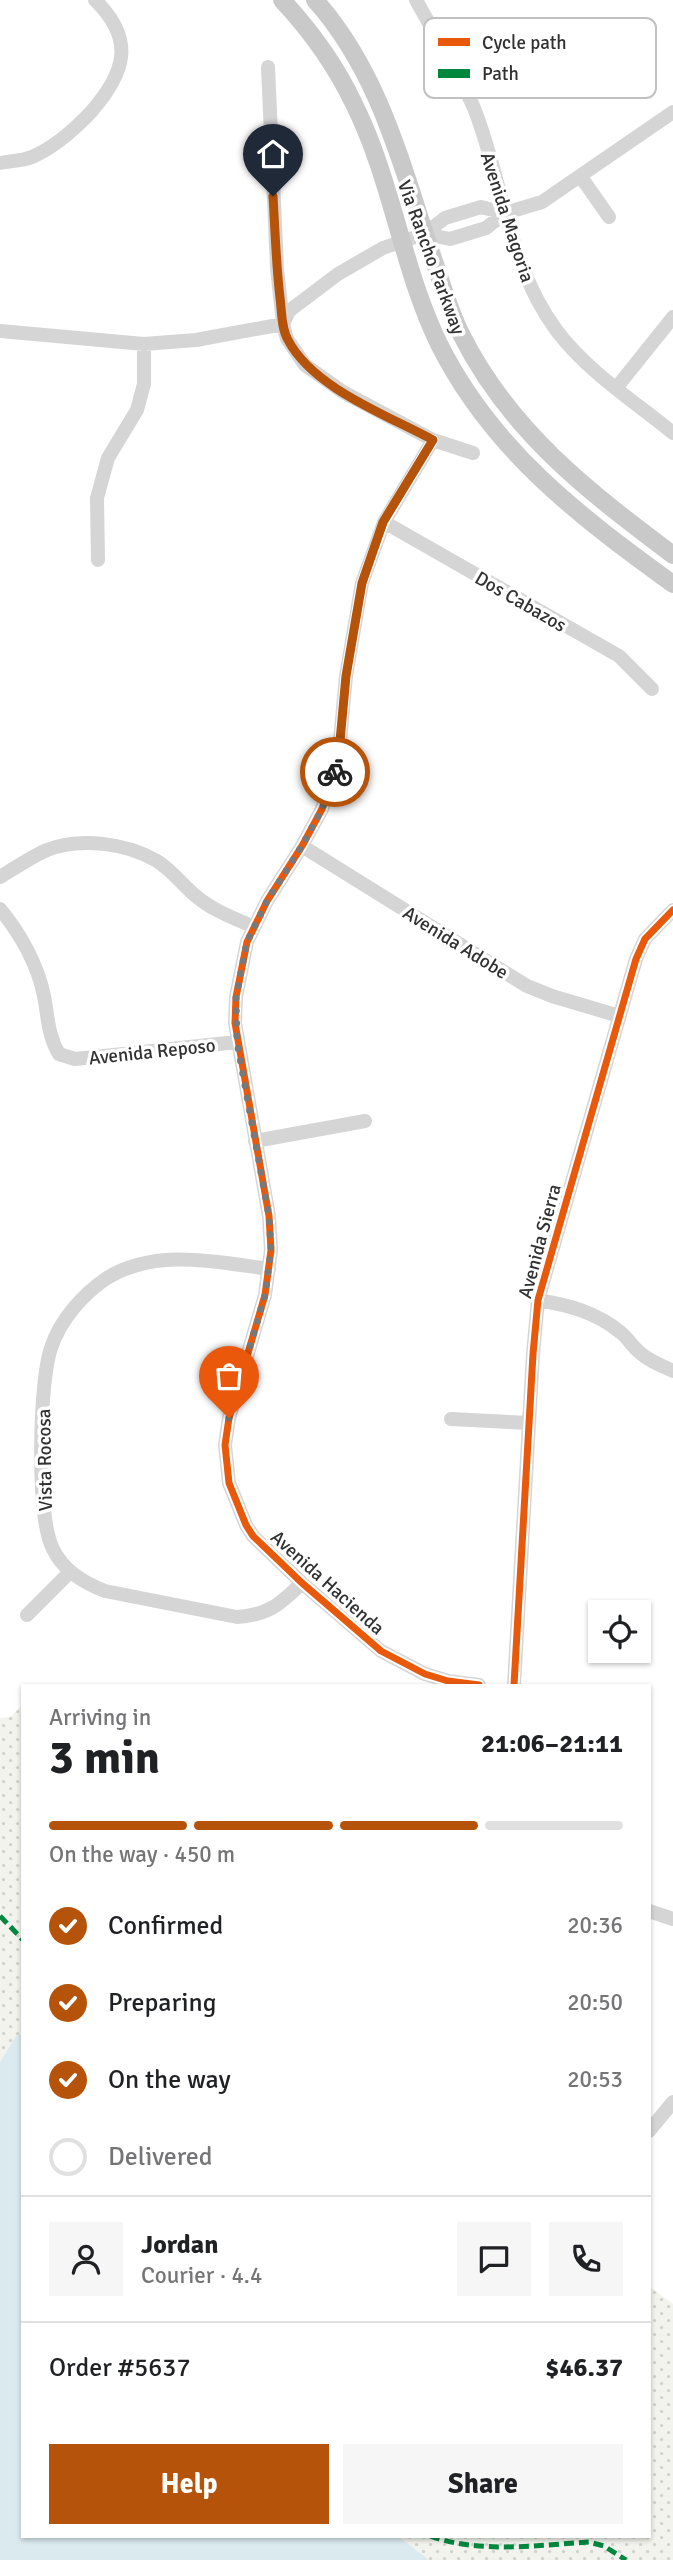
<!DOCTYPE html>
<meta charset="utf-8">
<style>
:root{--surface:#fff;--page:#f6f6f6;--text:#202124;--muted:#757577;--line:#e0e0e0;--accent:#b45309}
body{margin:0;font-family:Signika,sans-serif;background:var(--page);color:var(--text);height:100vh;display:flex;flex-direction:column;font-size:26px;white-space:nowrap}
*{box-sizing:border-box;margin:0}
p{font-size:23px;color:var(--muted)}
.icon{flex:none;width:38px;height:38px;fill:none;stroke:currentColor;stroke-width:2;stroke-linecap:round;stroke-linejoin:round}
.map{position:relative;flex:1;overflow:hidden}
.details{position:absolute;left:21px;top:1684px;width:630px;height:854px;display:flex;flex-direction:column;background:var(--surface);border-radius:0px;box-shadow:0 2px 5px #0004}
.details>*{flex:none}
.fabs{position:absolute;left:588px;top:1600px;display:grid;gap:14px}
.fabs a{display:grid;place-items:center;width:63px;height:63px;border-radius:0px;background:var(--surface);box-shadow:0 2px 5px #0004;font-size:35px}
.pin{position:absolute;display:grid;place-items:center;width:60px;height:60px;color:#fff;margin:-72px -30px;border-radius:50% 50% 50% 0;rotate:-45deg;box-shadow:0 0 7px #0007}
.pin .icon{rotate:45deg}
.courier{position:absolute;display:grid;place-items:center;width:70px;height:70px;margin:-35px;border:5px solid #b45309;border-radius:50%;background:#fff;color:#222;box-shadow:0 2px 9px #0007}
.summary em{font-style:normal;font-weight:700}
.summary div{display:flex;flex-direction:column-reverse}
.summary{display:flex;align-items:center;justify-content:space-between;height:119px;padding:0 28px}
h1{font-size:46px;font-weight:700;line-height:52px}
.bar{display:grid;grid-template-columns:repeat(4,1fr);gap:10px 7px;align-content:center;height:84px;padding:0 28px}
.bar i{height:9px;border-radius:5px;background:var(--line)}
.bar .selected{background:var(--accent)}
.bar p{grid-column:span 4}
.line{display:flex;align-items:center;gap:18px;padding:0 28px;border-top:2px solid var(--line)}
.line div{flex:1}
.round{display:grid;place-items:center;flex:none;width:74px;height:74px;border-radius:0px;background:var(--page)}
ol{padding:0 28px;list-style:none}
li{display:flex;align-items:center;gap:21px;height:77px}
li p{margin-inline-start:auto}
li .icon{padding:7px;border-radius:50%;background:var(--accent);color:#fff;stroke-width:4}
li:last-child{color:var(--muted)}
li i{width:38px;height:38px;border:4px solid var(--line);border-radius:50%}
.primary-button{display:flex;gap:14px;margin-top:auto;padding:14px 28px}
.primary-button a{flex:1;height:80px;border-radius:0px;background:var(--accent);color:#fff;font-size:28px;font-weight:700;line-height:80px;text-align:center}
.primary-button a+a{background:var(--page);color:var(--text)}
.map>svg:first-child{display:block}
.grass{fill:url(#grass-dots)}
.water{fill:#dbeaef}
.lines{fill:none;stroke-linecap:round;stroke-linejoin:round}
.minor{stroke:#d5d5d5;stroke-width:14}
.major{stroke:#c9c9c9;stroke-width:18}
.quiet{stroke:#00873e;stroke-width:5;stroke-dasharray:10 5;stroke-linecap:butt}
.cycleway-casing{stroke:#fff;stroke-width:11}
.cycleway{stroke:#e8590c;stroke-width:7}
.done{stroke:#797979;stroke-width:7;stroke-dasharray:0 12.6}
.route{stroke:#b45309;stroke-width:9}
.labels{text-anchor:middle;stroke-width:7;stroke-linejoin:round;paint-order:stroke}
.street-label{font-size:19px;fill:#313131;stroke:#fff}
.key{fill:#fff;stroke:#c1c1c1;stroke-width:2}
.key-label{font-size:19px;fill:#313131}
</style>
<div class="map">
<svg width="673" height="2560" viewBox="0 0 673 2560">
<defs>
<pattern id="grass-dots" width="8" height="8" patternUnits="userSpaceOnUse" patternTransform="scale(1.75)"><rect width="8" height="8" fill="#f1f3ec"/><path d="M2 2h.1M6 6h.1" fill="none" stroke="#cfd1cb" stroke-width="1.8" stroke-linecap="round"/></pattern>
</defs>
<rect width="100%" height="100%" fill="#fff"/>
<!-- grass -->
<path class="grass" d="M23,1705V2033L16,2036L0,2062V1718L10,1717Z
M649,2286L673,2304V2560H429L398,2536H649Z"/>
<!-- water -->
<path class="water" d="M23,2033V2536H398L429,2560H0V2062L16,2036Z"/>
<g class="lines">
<!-- minor -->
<path class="minor" d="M416,0C435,35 458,71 474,108C503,181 508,266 557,331C588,372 634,401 673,433
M268,67L277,268L283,324L287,339L305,365L343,392L433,440L473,453
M0,163C10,161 22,161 32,157C55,147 74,130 91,112C125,73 136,40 95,0
M581,177L609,217
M424,234L450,239L486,228L505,213L542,202L673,112
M0,331L144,344L196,340L283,324L289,311L338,274L383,248L424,234L445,218L481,207L505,213
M617,387L673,317
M433,440L384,522L362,583L346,676L340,741L335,770L322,809L302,846L267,901L247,942L236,997L235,1023L269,1216L271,1250L265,1295L229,1418L225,1445L229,1483L246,1525L253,1536L302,1583L381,1651L425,1674L448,1681L479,1685
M384,522L619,656L652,689
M98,560L97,498L108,458L137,410L144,384V344
M302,846L527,986L552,996L619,1016
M0,877C15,868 31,857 47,850C79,837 127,843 157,861C173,871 183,886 197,897C214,911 234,918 254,927
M0,909C20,933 38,965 44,996C48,1017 48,1036 59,1054L75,1059L237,1042
M255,1141L365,1121
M269,1269C216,1262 156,1248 107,1278C83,1294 60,1320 51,1348C39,1383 36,1516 53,1549C63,1570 84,1583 105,1591L237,1617C269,1615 280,1604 302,1583
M538,1300C568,1305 596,1312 620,1332C626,1336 630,1343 635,1348C645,1359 660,1365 673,1371
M451,1419L529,1423
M27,1615L70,1572
M514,1685L533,1354L538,1300L636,959L645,939L673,910
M649,1911L673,1919
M649,2131L673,2102"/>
<!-- major -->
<path class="major" d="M282,0C311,31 336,66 354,104C392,180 402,268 439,344C492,450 579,516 673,584
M315,0C382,75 403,172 435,264C443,288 450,312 461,334C510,432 588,491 673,555"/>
<!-- quiet -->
<path class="quiet" d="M0,1916L23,1940
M430,2536C480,2554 538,2545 589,2542L604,2546L626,2560"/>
<defs>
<path id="cycleway" d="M433,440L384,522L362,583L346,676L340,741L335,770L322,809L302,846L267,901L247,942L236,997L235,1023L269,1216L271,1250L265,1295L229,1418L225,1445L229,1483L246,1525L253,1536L302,1583L381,1651L425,1674L448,1681L479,1685
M514,1685L533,1354L538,1300L636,959L645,939L673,910"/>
</defs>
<!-- cycleway casing -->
<use href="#cycleway" class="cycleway-casing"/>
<!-- cycleway -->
<use href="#cycleway" class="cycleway"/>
</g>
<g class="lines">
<!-- done -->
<path class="done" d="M229,1418L265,1295L271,1250L269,1216L237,1042L236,997L247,942L267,901L302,846L322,809L335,772"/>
<!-- route -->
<path class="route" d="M273,196C275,230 276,264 280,298C282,312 281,328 288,340C313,388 387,415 433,440L383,522L362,583L346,676L340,741L335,772"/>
</g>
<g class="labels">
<!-- street labels -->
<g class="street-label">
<text transform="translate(508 217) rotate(72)" y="7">Avenida Magoria</text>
<text transform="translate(432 257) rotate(70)" y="7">Via Rancho Parkway</text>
<text transform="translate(521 601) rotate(30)" y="7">Dos Cabazos</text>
<text transform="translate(456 942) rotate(32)" y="7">Avenida Adobe</text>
<text transform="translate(152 1051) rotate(-6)" y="7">Avenida Reposo</text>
<text transform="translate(539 1241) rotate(-75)" y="7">Avenida Sierra</text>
<text transform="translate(44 1460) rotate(-91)" y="7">Vista Rocosa</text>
<text transform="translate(328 1582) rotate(42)" y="7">Avenida Hacienda</text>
</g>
</g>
<!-- legend -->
<rect x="424" y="18" width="232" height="80" rx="10" class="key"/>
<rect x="438" y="38" width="32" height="8" fill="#e8590c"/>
<rect x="438" y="69" width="32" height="9" fill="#00873e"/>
<g class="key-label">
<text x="482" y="49">Cycle path</text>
<text x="482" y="80">Path</text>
</g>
</svg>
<div class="fabs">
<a><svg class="icon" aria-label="locate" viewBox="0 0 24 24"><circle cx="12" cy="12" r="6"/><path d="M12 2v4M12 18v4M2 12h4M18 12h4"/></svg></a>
</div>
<div class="pin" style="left:229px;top:1418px;background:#ea580c"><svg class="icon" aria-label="bag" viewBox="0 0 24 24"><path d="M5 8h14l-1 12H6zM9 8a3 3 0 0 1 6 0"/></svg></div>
<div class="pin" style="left:273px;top:196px;background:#1f2937"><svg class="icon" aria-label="home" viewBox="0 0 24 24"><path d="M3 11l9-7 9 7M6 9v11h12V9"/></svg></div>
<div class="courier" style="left:335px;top:772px"><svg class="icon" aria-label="bike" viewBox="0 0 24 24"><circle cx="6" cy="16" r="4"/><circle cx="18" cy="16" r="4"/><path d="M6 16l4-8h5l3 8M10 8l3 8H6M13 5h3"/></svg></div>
<section class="details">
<div class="summary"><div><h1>3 min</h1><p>Arriving in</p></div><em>21:06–21:11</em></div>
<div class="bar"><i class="selected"></i><i class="selected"></i><i class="selected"></i><i></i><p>On the way · 450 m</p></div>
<ol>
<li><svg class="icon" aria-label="check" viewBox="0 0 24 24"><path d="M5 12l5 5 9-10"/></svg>Confirmed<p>20:36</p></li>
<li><svg class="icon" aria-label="check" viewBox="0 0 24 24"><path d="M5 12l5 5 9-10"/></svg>Preparing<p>20:50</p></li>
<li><svg class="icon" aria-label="check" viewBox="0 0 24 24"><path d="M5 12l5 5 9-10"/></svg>On the way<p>20:53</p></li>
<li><i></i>Delivered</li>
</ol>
<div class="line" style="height:126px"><a class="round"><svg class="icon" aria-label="person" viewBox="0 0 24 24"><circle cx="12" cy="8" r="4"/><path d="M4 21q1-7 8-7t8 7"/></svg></a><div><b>Jordan</b><p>Courier · 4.4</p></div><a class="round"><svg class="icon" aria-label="chat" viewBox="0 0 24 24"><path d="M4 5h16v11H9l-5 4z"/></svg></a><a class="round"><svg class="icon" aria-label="phone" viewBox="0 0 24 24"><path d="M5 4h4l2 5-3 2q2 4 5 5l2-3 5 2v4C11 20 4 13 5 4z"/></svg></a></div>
<div class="line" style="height:91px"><div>Order #5637</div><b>$46.37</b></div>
<div class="primary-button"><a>Help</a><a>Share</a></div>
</section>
</div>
